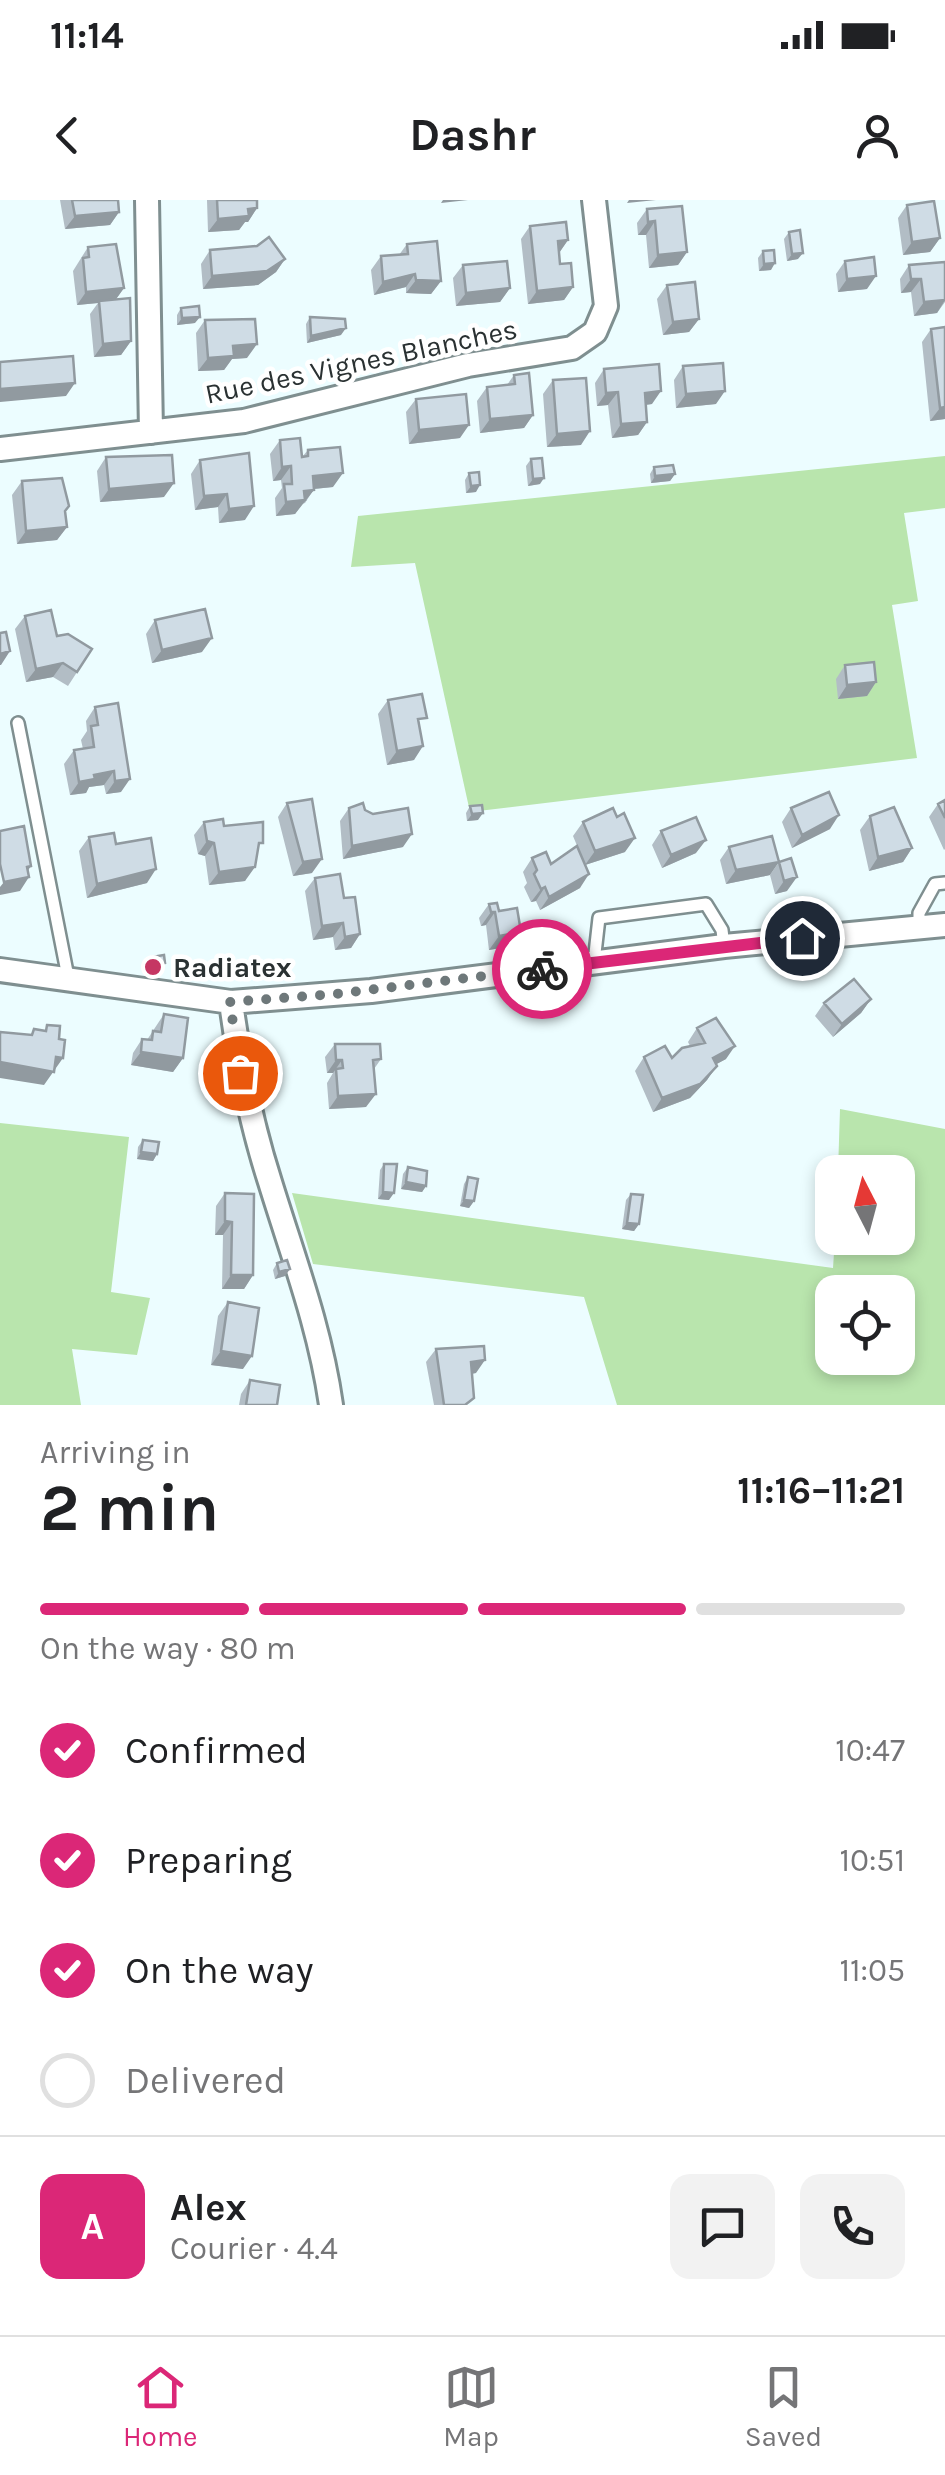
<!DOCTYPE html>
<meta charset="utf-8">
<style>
:root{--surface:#fff;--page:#f2f2f2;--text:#202124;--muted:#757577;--line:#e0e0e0;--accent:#db2777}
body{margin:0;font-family:Karla,sans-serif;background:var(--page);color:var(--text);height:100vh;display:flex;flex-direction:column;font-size:38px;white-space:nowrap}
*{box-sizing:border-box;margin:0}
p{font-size:32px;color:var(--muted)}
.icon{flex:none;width:55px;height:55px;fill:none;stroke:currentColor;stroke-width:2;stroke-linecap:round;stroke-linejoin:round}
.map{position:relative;height:1205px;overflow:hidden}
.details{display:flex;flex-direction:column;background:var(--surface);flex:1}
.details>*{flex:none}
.needle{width:65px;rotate:354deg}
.controls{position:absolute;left:815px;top:955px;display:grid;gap:20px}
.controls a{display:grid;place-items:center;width:100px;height:100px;border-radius:20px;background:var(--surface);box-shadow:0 5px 15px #0003;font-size:50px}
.pin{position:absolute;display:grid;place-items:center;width:85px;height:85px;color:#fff;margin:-42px;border:5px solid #fff;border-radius:50%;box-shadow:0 2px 10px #0007}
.courier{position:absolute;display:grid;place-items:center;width:100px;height:100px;margin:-50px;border:8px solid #db2777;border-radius:50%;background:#fff;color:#222;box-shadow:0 2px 12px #0007}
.headline em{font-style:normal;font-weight:700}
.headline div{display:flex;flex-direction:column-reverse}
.headline{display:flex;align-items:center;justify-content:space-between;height:170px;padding:0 40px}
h1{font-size:65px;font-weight:700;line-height:75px}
.bar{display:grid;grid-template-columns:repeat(4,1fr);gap:15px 10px;align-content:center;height:120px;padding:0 40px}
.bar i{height:12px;border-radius:8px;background:var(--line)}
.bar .active{background:var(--accent)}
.bar p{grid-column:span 4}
.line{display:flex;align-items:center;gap:25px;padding:0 40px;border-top:2px solid var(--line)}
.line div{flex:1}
.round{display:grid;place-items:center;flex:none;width:105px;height:105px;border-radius:20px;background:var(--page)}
ol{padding:0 40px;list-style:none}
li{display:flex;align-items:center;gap:30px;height:110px}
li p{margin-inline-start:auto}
li .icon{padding:10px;border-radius:50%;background:var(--accent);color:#fff;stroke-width:4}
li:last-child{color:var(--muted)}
li i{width:55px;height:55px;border:5px solid var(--line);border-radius:50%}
.status{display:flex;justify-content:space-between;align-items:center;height:70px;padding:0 50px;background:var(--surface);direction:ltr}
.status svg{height:28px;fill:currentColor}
header{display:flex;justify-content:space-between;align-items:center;height:130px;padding:0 40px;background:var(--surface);font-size:45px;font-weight:700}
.tab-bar{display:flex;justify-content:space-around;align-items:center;height:140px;border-top:2px solid var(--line);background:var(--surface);font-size:28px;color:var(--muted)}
.tab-bar a{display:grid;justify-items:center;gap:5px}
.tab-bar .active{color:var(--accent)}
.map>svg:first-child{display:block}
.green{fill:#b9e5ad;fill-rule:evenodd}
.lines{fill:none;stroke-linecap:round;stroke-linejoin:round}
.service-casing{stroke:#7f8f90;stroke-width:16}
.minor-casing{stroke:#7f8f90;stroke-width:28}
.service{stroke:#fff;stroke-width:11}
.minor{stroke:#fff;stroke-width:22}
.wall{fill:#b2bdc5}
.shaded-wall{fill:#919aa0}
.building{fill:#cfdce5;stroke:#919aa0;stroke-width:2.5}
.done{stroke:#6e787a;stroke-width:10;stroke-dasharray:0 18}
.route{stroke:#db2777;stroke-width:12}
.poi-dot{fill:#c53763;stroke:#fff;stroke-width:4}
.labels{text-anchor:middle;stroke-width:9;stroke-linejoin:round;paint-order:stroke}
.street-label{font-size:28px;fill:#2a3132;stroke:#fff}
.poi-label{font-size:28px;font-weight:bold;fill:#2a3132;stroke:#fff;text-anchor:start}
</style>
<div class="status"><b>11:14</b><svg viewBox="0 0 49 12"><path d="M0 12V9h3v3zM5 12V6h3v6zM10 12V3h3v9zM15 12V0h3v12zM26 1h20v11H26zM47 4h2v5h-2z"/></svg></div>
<header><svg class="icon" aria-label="back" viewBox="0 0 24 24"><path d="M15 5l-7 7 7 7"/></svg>Dashr<svg class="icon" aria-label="person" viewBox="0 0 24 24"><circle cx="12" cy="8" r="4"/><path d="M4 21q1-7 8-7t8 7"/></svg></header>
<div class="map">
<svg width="945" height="1205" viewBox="0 0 945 1205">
<rect width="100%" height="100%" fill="#ecfdff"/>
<!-- green -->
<path class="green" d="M945,256V308L904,313L918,401L892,405L917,558L470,612L415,363L351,367L358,316Z
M840,909L945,929V1205H617L584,1097L313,1064L292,993L833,1068L835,1038H898V972H838ZM898,1092V1158H832V1092Z
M0,923L129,937L111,1092L150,1098L137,1155L72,1149L81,1205H0Z"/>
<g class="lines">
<defs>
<path id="service" d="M18,523L68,777
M919,727V713L935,684L945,683
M594,762L599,718L706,704L722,730L724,746"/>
<path id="minor" d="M147,0L151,232
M0,249L244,221L468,165L572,148L595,132L606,106L594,0
M0,770L231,802L371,791L724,746L945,725
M231,802C239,863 251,923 270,982C293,1057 320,1127 331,1205"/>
</defs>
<!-- service casing -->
<use href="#service" class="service-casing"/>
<!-- minor casing -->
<use href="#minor" class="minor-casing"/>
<!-- service -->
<use href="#service" class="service"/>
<!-- minor -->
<use href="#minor" class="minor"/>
</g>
<!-- wall -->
<path class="wall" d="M60,0H118L119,12L110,25L65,29Z
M207,0H257V8L248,22H245L239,30L208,32Z
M907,5L940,38L930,52L903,55L898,18Z
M647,9L687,52L678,65L649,68L646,35H638L637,23Z
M530,26L568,40L559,53L560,64L573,87L564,100L528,104L521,39Z
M789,32L798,59L787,61L784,39Z
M407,44L441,81L431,94L406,93V87L374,95L371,70L381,56L399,55Z
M257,46L285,59L276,72L258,85L203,89L201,64L210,50Z
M88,47L124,88L116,99L131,141L121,155L94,157L90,114L98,103L77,105L73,71Z
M763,51L771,70L759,71L758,58Z
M845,61L867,89L838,92L836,74Z
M945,62V102L937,113L914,116L911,92L901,93L900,79L909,65Z
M463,65L510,88L500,102L456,106L453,78Z
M667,85L699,119L689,132L663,135L657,99Z
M181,108L195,123L177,125V115Z
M310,117L341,135L307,143L306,124Z
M205,120L247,158L232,159L224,170L198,171L196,133Z
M931,129L945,219L930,221L922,142Z
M683,166L716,204L676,208L674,180Z
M604,169L652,204L646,205L647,222L638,235L612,238L608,205L597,206L595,183Z
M514,175L533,215L524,228L480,233L477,201L487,187L507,185Z
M553,180L581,245L547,247L543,194Z
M416,199L460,238L409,244L406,212Z
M280,240L302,257L308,250L333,287L314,289L305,303L302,304L295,314L276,316L275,298L282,288L281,280L273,281L270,254Z
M249,253L245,320L219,323L218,307L195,310L191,274L200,260Z
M106,257L164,297L100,302L97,271Z
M531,259L540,284L528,286L526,266Z
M654,267L675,274L670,281L651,283L650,274Z
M469,273L476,292L466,293L465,280Z
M22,281L65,312L67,327L57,340L17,344L12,295Z
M25,416L57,436L92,449L68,486L53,477L26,482L15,429Z
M155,420L202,452L152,463L146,434Z
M845,465L876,482L867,496L838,499L836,479Z
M388,500L420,528L414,560L387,565L378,514Z
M95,507L121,592L106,594L104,585L89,587L86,593L70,595L64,564L74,550L83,549L81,540L87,531L86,521Z
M945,600V649L944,650L929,617L938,604Z
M287,603L312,673L293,676L278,617Z
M470,606L478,620L467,621L466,613Z
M349,608L365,610L403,647L343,659L340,621Z
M791,608L830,629L792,648L782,622Z
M870,616L912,648L903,662L869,671L860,630Z
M204,622L224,626L258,650L245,681L209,685L205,656L198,654L194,635Z
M583,622L625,652L585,665L580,688L540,710L536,701L531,702L524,687L527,683L523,672L532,658L551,664L583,660L573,636Z
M661,631L696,653L662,668L652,645Z
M89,637L116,644L147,683L87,698L79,651Z
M729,647L770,675L726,684L720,660Z
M779,662L787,691L775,694L770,675Z
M315,678L344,698L360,734L351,748L335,750L333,737L313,740L305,691Z
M489,704L499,711L521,732L511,746L489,750L486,725L481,726L479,718Z
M152,757L165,763L160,770L148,772L147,764Z
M871,799L861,813L833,837L815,816L824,803Z
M164,814L183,858L173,872L131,865L133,853L142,839L147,840Z
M697,828L726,859L716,864L707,880L690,898L653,912L635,871L644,857L672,858L690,846L688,842Z
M335,844L381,859L374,869L366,907L329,909L327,883L333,873H327L325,857Z
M143,940L157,954L153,961L137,959L138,947Z
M384,964L389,1000L378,999L380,970Z
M408,967L426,986L422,992L401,989L403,974Z
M468,977L474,1001L469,1008L460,1006L464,984Z
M225,993L253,1075L244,1089H222L223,1035H215L216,1006Z
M631,994L639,1024L634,1031L622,1029L626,1000Z
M277,1063L285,1076L275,1079L273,1070Z
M228,1102L243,1169L211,1165L218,1116Z
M436,1149L476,1173L472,1174L465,1205H434L426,1162Z
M250,1180L277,1205H239L241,1194Z"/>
<!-- shaded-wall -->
<path class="shaded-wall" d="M443,0H468L441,3Z
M629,0H656L627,3Z
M257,8L248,22H245L239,30L208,32L218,19L248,9Z
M119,12L110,25L65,29L75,16Z
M655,21L646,35H638L648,22Z
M940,38L930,52L903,55L912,42Z
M568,40L559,53L558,41Z
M687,52L678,65L649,68L658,55Z
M803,53L798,59L787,61L792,54Z
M285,59L276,72L258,85L203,89L212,76Z
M775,63L771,70L759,71L764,64Z
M415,74L406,87L374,95L383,82Z
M876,76L867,89L838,92L847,79Z
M911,79H921L911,92L901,93Z
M416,80L441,81L431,94L406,93Z
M573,87L564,100L528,104L537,91Z
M124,88L114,102L99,101L98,103L77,105L86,92Z
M510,88L500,102L456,106L466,93Z
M945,100L937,113L914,116L924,102Z
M200,117L195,123L177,125L182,118Z
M699,119L689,132L663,135L673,122Z
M346,128L341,135L307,143L311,136Z
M131,141L121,155L94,157L103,144Z
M257,144L247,158L232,159L224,170L198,171L208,158L233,146Z
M75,183L66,196L0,202V189Z
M661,191L652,204L635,206L645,193Z
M725,191L716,204L676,208L686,194Z
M618,192L608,205L597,206L606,193Z
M945,207V219L930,221L940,208Z
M533,215L524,228L480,233L490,219Z
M647,222L638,235L612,238L621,224Z
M469,225L460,238L409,244L419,230Z
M590,231L581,245L547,247L557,234Z
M291,266L281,280L273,281L282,267Z
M343,273L333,287L303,290L313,276Z
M675,274L670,281L651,283L655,276Z
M544,278L540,284L528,286L533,279Z
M174,283L164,297L100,302L109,289Z
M480,285L476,292L466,293L471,286Z
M314,290L295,314L276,316L286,302L304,291Z
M227,294L218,307L195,310L204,296Z
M254,306L245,320L219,323L229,309Z
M67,327L57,340L17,344L26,331Z
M212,438L202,452L152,463L162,450Z
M10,451L1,465H0V454Z
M63,463L53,477L26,482L36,469Z
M876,482L867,496L838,499L847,485Z
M423,546L414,560L387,565L397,551Z
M114,571L104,585L89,587L86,593L70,595L79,582L94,575Z
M130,579L121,592L106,594L115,581Z
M483,613L478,620L467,621L472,614Z
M839,615L830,629L792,648L802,635Z
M412,634L403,647L343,659L352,646Z
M635,638L625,652L585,665L595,651Z
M706,640L696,653L662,668L671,655Z
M207,641L214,643L205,656L198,654Z
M912,648L903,662L869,671L878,657Z
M322,659L312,673L293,676L303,662Z
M779,662L770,675L726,684L736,670Z
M31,666L22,679L29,677L20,691L0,695V687L4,682L27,667Z
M255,667L245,681L209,685L219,672Z
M156,669L147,683L87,698L97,684Z
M589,674L580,688L540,710L549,697Z
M797,677L787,691L775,694L784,681Z
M545,687L536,701L531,702L541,689Z
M491,712H495L486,725L481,726Z
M343,723L333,737L313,740L322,726Z
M521,732L511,746L489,750L499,736Z
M360,734L351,748L335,750L345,737Z
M165,763L160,770L148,772L153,765Z
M871,799L861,813L833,837L842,824Z
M735,846L726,859L704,871L713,858Z
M141,852L183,858L173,872L131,865Z
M56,857L63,858L44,885L0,878V862Z
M336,860H342L333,873H327Z
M717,866L707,880L690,898L653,912L662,898Z
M376,894L366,907L329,909L338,896Z
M141,952L157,954L153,961L137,959Z
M406,982L426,986L422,992L401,989Z
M383,992L394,993L389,1000L378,999Z
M464,1000L474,1001L469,1008L460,1006Z
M225,1021L232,1022L223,1035H215Z
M627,1023L639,1024L634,1031L622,1029Z
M290,1069L285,1076L275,1079L279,1072Z
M231,1075H253L244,1089H222Z
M221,1151L252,1156L243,1169L211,1165Z
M485,1160L476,1173L461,1175L471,1162Z"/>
<!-- building -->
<path class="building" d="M72,0H118L119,12L75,16Z
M217,0H257V8L248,9L249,16L218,19Z
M934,1L940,38L912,42L907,5Z
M682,6L687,52L658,55L655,21L648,22L647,9Z
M566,22L568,40L558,41L560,64L571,63L573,87L537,91L530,26Z
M800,30L803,53L792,54L789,32Z
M269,37L285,59L267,71L212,76L210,50L257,46Z
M437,41L441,81L416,80L415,74L383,82L381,56L408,54L407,44Z
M116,44L124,88L86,92L83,58L89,57L88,47Z
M774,50L775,63L764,64L763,51Z
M874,57L876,76L847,79L845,61Z
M507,61L510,88L466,93L463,65Z
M945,62V100L924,102L921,79H911L909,65Z
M695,82L699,119L673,122L667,85Z
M130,98L131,141L103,144L99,101Z
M199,106L200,117L182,118L181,108Z
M310,117L345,119L346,128L311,136Z
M255,119L257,144L233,146L234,156L208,158L205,120Z
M945,127V207L940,208L931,129Z
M73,156L75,183L0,189V162Z
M723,163L725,191L686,194L683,166Z
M659,164L661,191L645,193L647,222L621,224L618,192L606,193L604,169Z
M529,173L533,215L490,219L487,187L515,184L514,175Z
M586,178L590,231L557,234L553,180Z
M466,194L469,225L419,230L416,199Z
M300,238L302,257L308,256V250L340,247L343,273L313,276L314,290L304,291L305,300L286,302L284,284H292L291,266L282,267L280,240Z
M249,253L254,306L229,309L227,294L204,296L200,260Z
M172,255L174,283L109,289L106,257Z
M542,258L544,278L533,279L531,259Z
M673,265L675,274L655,276L654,267Z
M479,272L480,285L471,286L469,273Z
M62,278L69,306L65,311L67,327L26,331L22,281Z
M205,409L212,438L162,450L155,420Z
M51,410L57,436L68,434L92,449L77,472L63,463L36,469L25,416Z
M6,432L10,451L0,454V433Z
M874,462L876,482L847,485L845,465Z
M422,494L427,518L418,519L423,546L397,551L388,500Z
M118,503L130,579L115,581L114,571L94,575L95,579L79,582L74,550L94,547L91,526L98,525L95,507Z
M829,592L839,615L802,635L791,608Z
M312,599L322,659L303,662L287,603Z
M945,600V618L938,604Z
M363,603L365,610L373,614L408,608L412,634L352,646L349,608Z
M482,605L483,613L472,614L470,606Z
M894,607L912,648L878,657L870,616Z
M613,608L617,617L624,613L635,638L595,651L583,622Z
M696,617L706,640L671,655L661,631Z
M223,619L224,626L263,622V643H259L255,667L219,672L214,643L207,641L204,622Z
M24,626L31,666L27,667L29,677L4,682L0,664V631Z
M114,633L116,644L151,638L156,669L97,684L89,637Z
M772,636L779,662L736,670L729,647Z
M577,646L589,674L549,697L545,687L541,689L534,674L537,670L532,658L546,652L551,664Z
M791,658L797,677L784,681L779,662Z
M340,674L344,698L355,697L360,734L345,737L343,723L322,726L315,678Z
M497,703L499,711L517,708L521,732L499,736L495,712H491L489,704Z
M164,755L165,763L153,765L152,757Z
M854,779L871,799L842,824L824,803Z
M164,814L188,818L183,858L141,852L142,839L152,840L153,831L161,832Z
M716,818L735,846L713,858L717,866L700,884L662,898L644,857L665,846L672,858L682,848L705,843L697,828Z
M47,825L60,826L59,839L65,840L63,858L56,857L54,872L0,862V832L32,835L34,829L46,831Z
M335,844H380L381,859L373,860L376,894L338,896L336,869L343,868L342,860H336Z
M143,940L159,942L157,954L141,952Z
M384,964H397L394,993L383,992Z
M408,967L427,971L426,986L406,982Z
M468,977L478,979L474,1001L464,1000Z
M225,993L254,994L253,1075H231L232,1022L225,1021Z
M631,994L643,995L639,1024L627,1023Z
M287,1060L290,1069L279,1072L277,1063Z
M228,1102L259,1108L252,1156L221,1151Z
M484,1146L485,1160L471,1162L474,1198L465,1205H444L436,1149Z
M250,1180L280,1185L277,1205H246Z"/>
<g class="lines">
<!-- done -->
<path class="done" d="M240,873L230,802L335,794L542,769"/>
<!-- route -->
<path class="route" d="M542,769L802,738"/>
</g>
<!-- markers -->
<circle class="poi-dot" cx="153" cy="767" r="10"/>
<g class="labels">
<!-- street labels -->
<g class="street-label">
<text transform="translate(361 161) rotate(-12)" y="10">Rue des Vignes Blanches</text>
</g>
<!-- poi labels -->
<g class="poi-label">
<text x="173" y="777">Radiatex</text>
</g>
</g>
</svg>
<div class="controls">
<a><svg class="needle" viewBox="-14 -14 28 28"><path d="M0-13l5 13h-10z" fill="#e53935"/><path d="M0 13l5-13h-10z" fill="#757577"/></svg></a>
<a><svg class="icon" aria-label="locate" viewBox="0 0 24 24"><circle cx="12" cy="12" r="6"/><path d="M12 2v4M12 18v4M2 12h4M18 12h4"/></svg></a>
</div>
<div class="pin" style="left:240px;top:873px;background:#ea580c"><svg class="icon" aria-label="bag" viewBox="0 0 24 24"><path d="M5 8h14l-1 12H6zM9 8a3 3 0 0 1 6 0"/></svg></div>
<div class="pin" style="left:802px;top:738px;background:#1f2937"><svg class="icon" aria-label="home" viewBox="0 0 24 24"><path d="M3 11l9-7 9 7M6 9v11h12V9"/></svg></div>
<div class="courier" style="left:542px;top:769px"><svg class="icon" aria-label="bike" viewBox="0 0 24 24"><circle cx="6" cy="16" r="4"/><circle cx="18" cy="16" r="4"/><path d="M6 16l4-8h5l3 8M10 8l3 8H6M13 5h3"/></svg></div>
</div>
<section class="details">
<div class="headline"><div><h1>2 min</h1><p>Arriving in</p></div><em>11:16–11:21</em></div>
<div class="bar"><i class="active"></i><i class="active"></i><i class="active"></i><i></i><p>On the way · 80 m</p></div>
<ol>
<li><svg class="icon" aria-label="check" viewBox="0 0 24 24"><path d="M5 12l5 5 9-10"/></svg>Confirmed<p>10:47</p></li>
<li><svg class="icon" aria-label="check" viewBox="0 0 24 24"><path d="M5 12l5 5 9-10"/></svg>Preparing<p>10:51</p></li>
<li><svg class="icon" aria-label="check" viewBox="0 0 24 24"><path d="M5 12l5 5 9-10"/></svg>On the way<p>11:05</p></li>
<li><i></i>Delivered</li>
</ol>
<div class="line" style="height:180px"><b class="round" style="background:var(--accent);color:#fff">A</b><div><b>Alex</b><p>Courier · 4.4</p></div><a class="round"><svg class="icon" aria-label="chat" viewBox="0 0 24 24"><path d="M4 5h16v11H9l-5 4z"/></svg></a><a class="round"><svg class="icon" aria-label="phone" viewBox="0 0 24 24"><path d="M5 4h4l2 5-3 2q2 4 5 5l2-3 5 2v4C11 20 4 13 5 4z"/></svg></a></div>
</section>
<nav class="tab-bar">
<a class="active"><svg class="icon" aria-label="home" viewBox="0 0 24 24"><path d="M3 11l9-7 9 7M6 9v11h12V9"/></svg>Home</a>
<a><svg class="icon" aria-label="map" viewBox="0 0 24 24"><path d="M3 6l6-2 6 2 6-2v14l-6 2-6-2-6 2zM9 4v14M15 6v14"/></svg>Map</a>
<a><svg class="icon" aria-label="saved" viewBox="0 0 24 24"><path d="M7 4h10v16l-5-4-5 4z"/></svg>Saved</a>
</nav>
